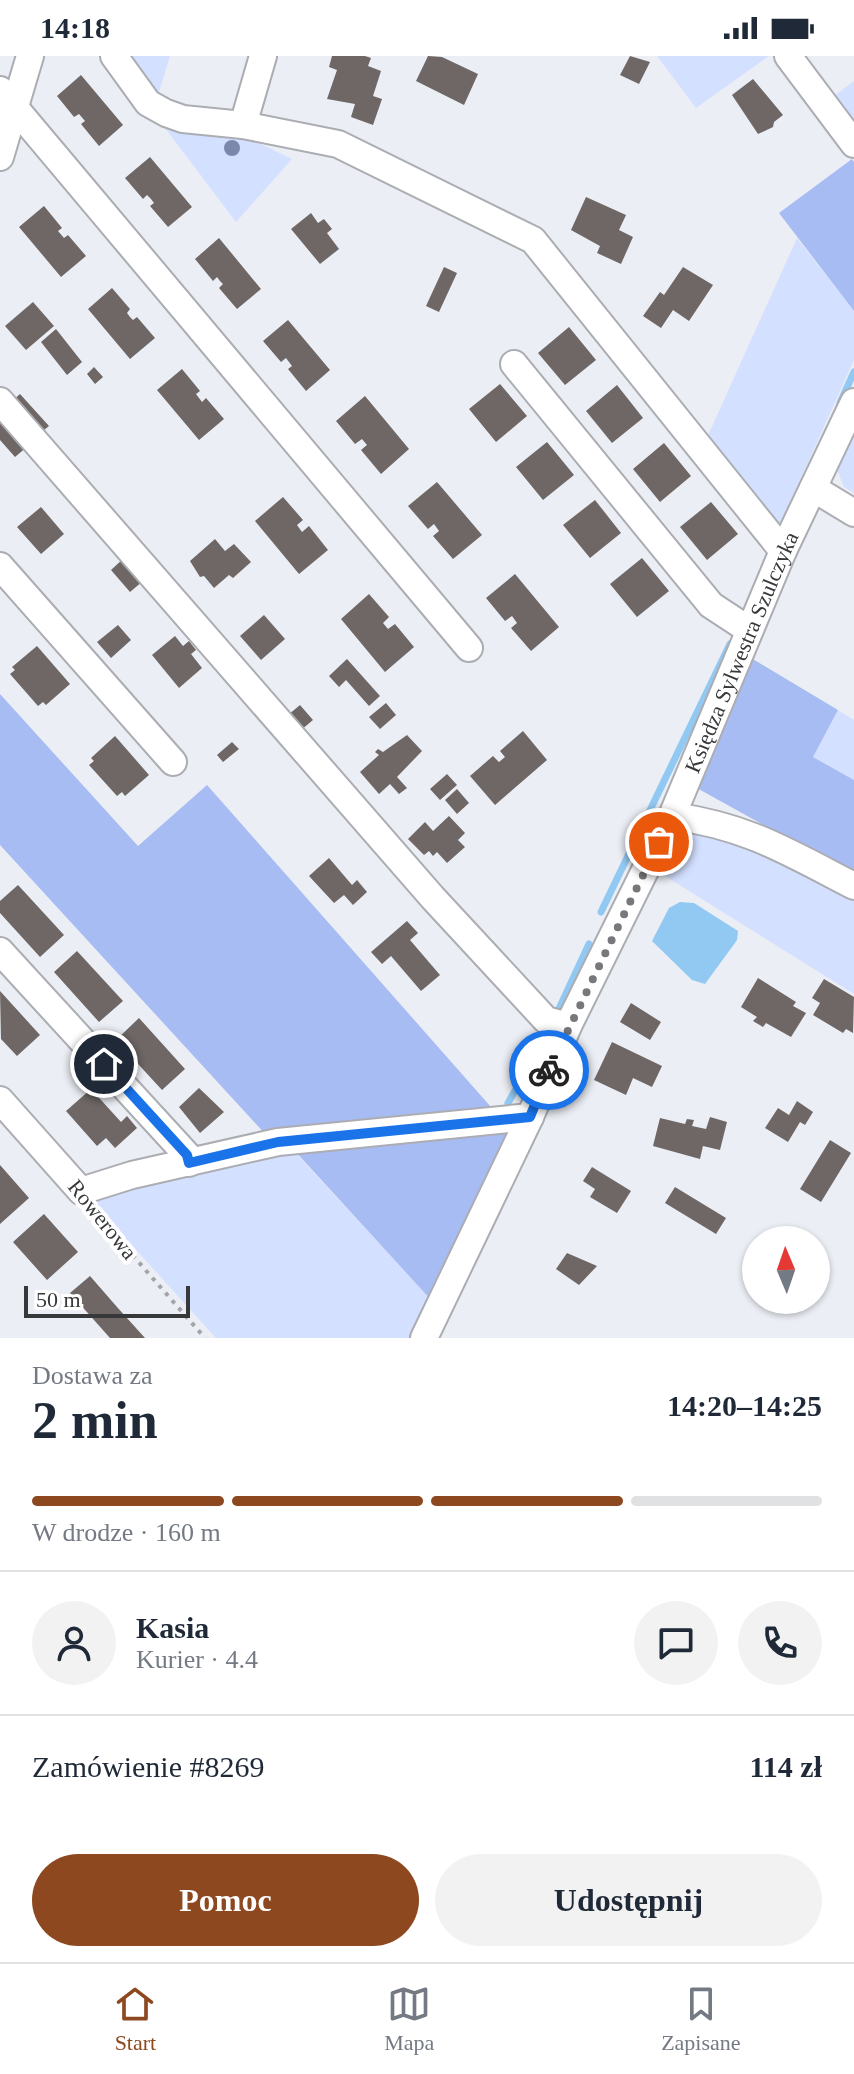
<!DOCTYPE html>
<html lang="pl">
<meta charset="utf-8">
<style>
:root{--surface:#fff;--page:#f2f2f3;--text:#1f2937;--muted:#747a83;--line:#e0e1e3;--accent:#8d4820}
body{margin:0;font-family:"Times New Roman",serif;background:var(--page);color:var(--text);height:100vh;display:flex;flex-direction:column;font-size:30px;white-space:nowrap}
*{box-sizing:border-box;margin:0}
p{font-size:26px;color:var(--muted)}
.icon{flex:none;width:44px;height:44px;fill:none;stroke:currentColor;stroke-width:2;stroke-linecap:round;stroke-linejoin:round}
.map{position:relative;height:1282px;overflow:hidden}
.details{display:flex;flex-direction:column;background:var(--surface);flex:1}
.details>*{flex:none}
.needle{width:52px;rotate:358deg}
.buttons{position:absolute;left:742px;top:1170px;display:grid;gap:16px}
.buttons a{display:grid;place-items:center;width:88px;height:88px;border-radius:50%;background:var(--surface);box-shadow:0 2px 6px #0004;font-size:40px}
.scale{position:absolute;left:24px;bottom:20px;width:166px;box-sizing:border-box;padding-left:8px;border:4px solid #37383a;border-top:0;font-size:22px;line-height:28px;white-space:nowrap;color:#37383a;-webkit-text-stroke:6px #fff;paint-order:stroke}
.pin{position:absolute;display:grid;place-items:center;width:68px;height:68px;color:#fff;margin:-34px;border:4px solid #fff;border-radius:50%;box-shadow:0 2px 8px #0007}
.courier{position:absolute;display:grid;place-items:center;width:80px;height:80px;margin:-40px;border:6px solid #1a73e8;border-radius:50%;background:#fff;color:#222;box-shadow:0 2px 10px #0007}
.overview em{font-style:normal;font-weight:700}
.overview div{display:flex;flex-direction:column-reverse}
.overview{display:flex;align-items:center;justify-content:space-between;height:136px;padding:0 32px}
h1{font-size:52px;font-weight:700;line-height:60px}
.bar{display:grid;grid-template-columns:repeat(4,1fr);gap:12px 8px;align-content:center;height:96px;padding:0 32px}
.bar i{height:10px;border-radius:6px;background:var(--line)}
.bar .current{background:var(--accent)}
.bar p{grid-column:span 4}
.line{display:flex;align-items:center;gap:20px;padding:0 32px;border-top:2px solid var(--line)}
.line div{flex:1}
.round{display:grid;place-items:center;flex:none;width:84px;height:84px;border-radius:42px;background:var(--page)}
.cta{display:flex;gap:16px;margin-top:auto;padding:16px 32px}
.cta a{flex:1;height:92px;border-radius:48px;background:var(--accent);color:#fff;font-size:32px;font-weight:700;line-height:92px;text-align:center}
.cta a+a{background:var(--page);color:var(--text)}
.status{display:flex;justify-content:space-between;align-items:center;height:56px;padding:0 40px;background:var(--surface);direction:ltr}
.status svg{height:22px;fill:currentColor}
.tabs{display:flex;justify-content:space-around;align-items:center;height:112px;border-top:2px solid var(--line);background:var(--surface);font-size:22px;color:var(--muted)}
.tabs a{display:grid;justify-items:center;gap:4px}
.tabs .current{color:var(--accent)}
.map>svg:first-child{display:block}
.green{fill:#d4e0ff}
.forest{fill:#a8bcf4}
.water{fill:#92c9f3}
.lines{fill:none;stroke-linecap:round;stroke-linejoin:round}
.stream{stroke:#92c9f3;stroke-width:7}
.building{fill:#6e6765}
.minor-casing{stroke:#abadb3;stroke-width:30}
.path{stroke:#a2a4a8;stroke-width:4;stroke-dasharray:4 6;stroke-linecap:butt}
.minor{stroke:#fff;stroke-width:26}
.tree{fill:#7c87ac}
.done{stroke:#76787b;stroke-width:8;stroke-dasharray:0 14.4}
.route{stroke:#1a73e8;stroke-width:10}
.labels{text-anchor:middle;stroke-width:8;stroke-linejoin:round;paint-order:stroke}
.street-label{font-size:22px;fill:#37383a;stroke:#fff}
</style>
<div class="status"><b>14:18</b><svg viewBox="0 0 49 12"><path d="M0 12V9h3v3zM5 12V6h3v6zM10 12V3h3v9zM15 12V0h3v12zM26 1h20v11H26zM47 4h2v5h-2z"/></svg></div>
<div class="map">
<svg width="854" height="1282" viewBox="0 0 854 1282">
<rect width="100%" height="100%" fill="#ebeef4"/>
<!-- green -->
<path class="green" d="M123,0H170L156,46Z
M657,0H769L696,52Z
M854,25V76L829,44Z
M162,68L238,77L292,103L236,166Z
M797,182L854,255V304L777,475L705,386Z
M854,369V437L844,431L836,411Z
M838,654L854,664V724L813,701Z
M697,774L755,788L854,841V938L657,815L675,784Z
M293,1094L432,1245L414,1282H216L89,1142Z"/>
<!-- forest -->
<path class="forest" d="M852,103L854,106V255L779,157Z
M751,602L838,654L813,701L854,724V819L695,731Z
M0,638L138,790L207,729L491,1051L267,1080L0,789Z
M505,1070L513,1076L432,1245L294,1094Z"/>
<!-- water -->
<path class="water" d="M680,846L694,847L738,875L737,884L705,928L692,924L652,885L669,852Z"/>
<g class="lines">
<!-- stream -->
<path class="stream" d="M840,347L854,316
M601,856L730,588
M557,957L589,888
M508,1047L547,978"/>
</g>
<!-- building -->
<path class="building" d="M332,0H365L371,2L368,10L381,15L373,40L382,43L373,69L351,61L355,48L327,43L337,14L329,11Z
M428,0L442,1L478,18L464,49L416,25Z
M630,0L650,6L639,28L620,19Z
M81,19L123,69L99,90L81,68L85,65L79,58L74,61L57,40Z
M753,23L783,59L774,66L773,71L758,78L732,39Z
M150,101L192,151L168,171L150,150L154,147L151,143L147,139L143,143L125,122Z
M586,141L626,159L619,174L633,181L621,208L597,197L600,190L571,174Z
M44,150L62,172L58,175L64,182L68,179L86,200L61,221L19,171Z
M311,157L318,167L324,163L332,173L327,177L339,193L320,208L291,173Z
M219,182L261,233L237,253L219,232L223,228L220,225L217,221L213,225L195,203Z
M444,211L457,217L439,256L426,250Z
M683,211L713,229L689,265L673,254L661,272L643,260L660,236L664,239Z
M112,232L130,253L127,257L130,261L133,264L137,261L155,282L130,303L88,253Z
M33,246L54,270L26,294L5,270Z
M288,264L330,314L306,335L288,313L292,310L286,302L281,306L263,285Z
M569,271L596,304L565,329L538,297Z
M56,273L82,306L67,319L41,286Z
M94,311L103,321L95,328L87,318Z
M182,313L200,335L196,338L202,346L206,342L224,363L199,384L157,334Z
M500,328L527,360L496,386L469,353Z
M617,329L643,362L612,387L586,355Z
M20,338L49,370L39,378L11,346Z
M365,340L409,393L381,418L361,394L367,389L362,383L355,388L336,365Z
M0,361L28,390L15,401L0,384Z
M547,386L574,419L543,444L516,411Z
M664,387L691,420L660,446L633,413Z
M437,426L482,479L453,503L433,480L439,475L434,468L428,473L408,450Z
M283,441L303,464L297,469L302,476L309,470L328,494L299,518L255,465Z
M595,444L621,477L590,502L563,469Z
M711,446L738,478L707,504L680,471Z
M41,451L64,478L41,498L17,471Z
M215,483L225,495L234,488L251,506L233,522L229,519L214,532L204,520L200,521L190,505Z
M124,502L143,525L130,536L111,514Z
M642,502L669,535L637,561L610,528Z
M515,518L559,571L531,595L511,572L517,567L512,560L505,565L486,542Z
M369,538L389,561L383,567L388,573L395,568L414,591L385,616L341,563Z
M264,559L285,583L261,604L240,580Z
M118,569L131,584L111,602L97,586Z
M175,580L183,590L189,585L196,594L191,598L202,612L179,632L152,599Z
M37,590L70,628L46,649L43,646L38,650L10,618L15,614L12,611Z
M347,603L380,640L369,650L346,624L339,631L329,620Z
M386,647L396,659L380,673L369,661Z
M300,649L313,664L301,674L288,659Z
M523,675L547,704L495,749L470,720L493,700L499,706L505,701L500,695Z
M407,679L422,695L397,721L407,732L399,738L390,728L379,738L360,716L379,699L375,696L378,693L383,696Z
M115,680L149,719L125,740L122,736L117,740L89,709L94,705L91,702Z
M232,686L239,693L223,706L217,699Z
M447,718L457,729L440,744L430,733Z
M457,733L469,747L457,758L445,744Z
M449,760L465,777L458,784L465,791L447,807L437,796L433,800L429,795L424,799L408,783L425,766L433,775Z
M329,802L352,829L357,824L367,836L353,849L344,839L334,847L309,820Z
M18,829L64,879L40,901L0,857V845Z
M407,865L418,877L410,884L440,919L421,935L391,900L382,908L371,896Z
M77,895L123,945L99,966L54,916Z
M758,922L796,946L793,950L806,957L791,981L766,967L763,971L753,965L757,961L741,951Z
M824,923L854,941L853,977L846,973L843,977L813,959L820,947L812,942Z
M0,935L40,979L17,1000L1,983Z
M631,947L661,966L650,984L620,966Z
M139,962L185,1013L162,1034L116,984Z
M612,986L662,1010L652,1031L633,1022L626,1039L594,1024Z
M199,1032L224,1056L200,1077L179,1051Z
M91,1033L121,1066L127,1060L137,1072L115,1092L106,1082L97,1090L66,1055Z
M797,1045L813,1056L805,1069L800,1066L788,1086L765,1072L778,1052L789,1059Z
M710,1061L727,1066L720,1094L703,1090L700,1103L653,1090L660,1062L685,1068L687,1063L694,1064L692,1070L706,1073Z
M830,1084L851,1097L821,1146L800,1133Z
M0,1109L29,1142L0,1168Z
M592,1111L631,1135L617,1157L590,1141L595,1133L583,1125Z
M675,1131L726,1162L716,1178L665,1147Z
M44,1158L78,1196L47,1224L13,1186Z
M567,1197L597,1210L579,1229L556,1213Z
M90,1220L117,1251L145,1282H110L70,1237Z"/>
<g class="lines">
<defs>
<g id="minor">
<path d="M114,0L148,47L166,57L183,63L243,69L338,88L533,184L783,495"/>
<path d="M788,0L854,88"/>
<path d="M0,34L469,592"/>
<path d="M243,69L263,0"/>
<path d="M0,101L30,0"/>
<path d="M514,308L711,549L749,574"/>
<path d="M0,345L433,842L546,964L568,970"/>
<path d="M813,432L854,457"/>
<path d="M0,510L173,706"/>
<path d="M672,760C747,770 788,796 854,830"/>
<path d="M0,895L187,1099L189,1107"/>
<path d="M0,1044L81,1135L132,1119L278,1086L530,1061"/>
<path id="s1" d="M424,1282L530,1061L568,970L672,760L783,495L854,346"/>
</g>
</defs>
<!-- minor casing -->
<use href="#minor" class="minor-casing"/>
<!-- path -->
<path class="path" d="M93,1154L205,1282"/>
<!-- minor -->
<use href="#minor" class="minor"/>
</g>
<!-- trees -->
<circle class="tree" cx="232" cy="92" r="8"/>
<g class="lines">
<!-- done -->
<path class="done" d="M549,1014L659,786"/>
<!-- route -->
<path class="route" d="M104,1008L187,1099L189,1107L278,1086L530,1061L549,1014"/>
</g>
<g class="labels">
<!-- street labels -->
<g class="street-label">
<text dy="8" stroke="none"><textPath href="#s1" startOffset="756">Księdza Sylwestra Szulczyka</textPath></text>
<text transform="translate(103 1163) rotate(51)" y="8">Rowerowa</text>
</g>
</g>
</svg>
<div class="buttons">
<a><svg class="needle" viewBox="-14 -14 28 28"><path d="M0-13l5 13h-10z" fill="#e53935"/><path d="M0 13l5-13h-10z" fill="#747a83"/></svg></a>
</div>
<div class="scale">50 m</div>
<div class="pin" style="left:659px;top:786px;background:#ea580c"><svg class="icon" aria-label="bag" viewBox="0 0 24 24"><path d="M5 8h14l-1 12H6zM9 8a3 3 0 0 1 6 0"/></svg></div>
<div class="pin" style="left:104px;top:1008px;background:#1f2937"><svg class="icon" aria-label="home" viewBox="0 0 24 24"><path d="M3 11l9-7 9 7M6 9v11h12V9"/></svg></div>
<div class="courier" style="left:549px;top:1014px"><svg class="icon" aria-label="bike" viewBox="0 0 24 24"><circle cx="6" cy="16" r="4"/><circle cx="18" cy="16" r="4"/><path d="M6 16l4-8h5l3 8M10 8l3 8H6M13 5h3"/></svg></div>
</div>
<section class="details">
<div class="overview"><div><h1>2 min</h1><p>Dostawa za</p></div><em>14:20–14:25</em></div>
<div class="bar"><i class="current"></i><i class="current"></i><i class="current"></i><i></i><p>W drodze · 160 m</p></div>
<div class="line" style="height:144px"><a class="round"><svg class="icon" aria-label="person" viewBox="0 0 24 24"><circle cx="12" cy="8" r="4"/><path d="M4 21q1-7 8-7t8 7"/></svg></a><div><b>Kasia</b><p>Kurier · 4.4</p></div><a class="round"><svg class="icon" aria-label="chat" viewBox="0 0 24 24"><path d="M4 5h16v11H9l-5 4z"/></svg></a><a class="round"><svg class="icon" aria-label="phone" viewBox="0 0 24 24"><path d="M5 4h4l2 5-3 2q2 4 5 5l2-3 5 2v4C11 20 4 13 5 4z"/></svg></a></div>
<div class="line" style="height:104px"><div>Zamówienie #8269</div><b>114 zł</b></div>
<div class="cta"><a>Pomoc</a><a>Udostępnij</a></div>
</section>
<nav class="tabs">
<a class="current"><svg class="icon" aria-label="home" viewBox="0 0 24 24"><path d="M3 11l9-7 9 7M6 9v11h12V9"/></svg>Start</a>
<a><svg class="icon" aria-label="map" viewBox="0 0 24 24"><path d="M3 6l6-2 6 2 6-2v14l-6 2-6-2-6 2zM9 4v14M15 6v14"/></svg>Mapa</a>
<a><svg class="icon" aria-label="saved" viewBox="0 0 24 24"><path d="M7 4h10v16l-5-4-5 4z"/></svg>Zapisane</a>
</nav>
